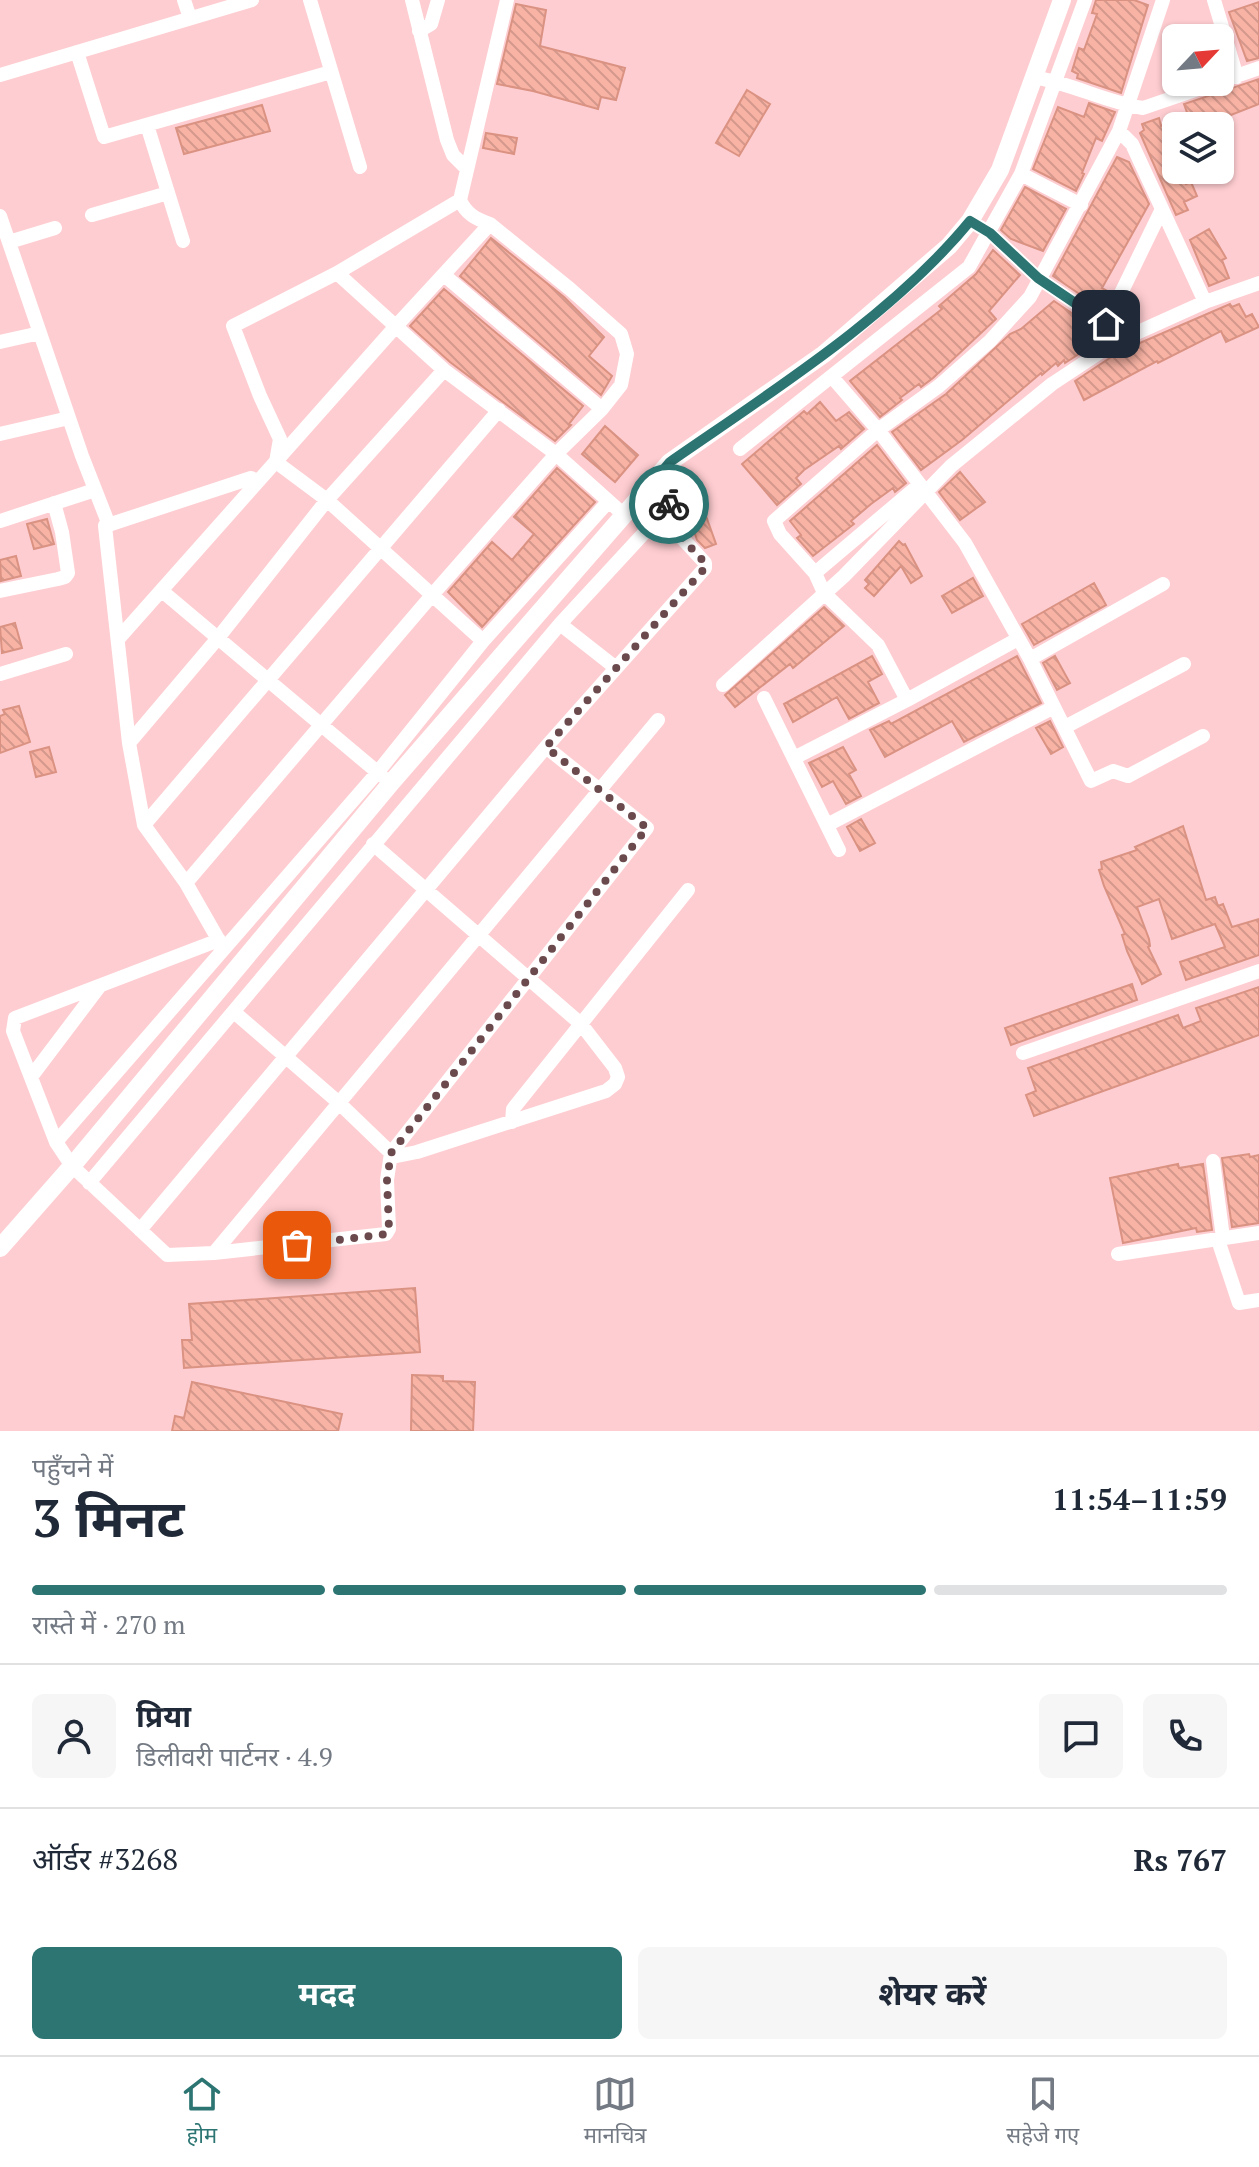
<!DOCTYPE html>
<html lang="hi">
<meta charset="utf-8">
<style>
:root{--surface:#fff;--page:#f6f6f7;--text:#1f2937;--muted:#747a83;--line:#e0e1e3;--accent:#2c7573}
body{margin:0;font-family:"PT Serif","Noto Sans Devanagari",serif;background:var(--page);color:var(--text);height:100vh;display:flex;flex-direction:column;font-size:30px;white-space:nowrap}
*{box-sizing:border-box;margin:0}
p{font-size:26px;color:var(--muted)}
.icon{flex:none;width:44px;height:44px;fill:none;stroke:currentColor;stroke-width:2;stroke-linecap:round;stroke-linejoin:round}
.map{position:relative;height:1431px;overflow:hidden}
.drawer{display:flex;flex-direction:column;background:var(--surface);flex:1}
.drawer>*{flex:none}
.needle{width:52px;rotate:64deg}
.buttons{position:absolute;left:1162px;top:24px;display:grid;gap:16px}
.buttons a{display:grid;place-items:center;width:72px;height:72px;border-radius:12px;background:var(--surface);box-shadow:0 2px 6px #0004;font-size:40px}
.pin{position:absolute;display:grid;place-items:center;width:68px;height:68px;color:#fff;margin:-34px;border-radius:16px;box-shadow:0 4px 12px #0006}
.courier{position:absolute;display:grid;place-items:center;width:80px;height:80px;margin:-40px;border:6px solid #2c7573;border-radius:50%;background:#fff;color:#222;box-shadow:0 2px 10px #0007}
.headline em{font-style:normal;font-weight:700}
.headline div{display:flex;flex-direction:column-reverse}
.headline{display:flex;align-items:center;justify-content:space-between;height:136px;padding:0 32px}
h1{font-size:52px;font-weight:700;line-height:60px}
.bar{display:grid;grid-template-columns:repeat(4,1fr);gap:12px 8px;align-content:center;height:96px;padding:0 32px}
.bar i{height:10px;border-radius:6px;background:var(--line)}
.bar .active{background:var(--accent)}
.bar p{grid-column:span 4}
.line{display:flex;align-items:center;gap:20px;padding:0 32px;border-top:2px solid var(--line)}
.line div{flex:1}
.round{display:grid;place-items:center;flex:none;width:84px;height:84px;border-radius:12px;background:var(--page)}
.button{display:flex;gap:16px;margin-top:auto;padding:16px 32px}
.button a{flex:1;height:92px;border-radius:12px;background:var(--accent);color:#fff;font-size:32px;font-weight:700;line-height:92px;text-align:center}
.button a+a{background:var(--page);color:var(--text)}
.tab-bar{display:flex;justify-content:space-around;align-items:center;height:112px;border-top:2px solid var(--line);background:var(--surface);font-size:22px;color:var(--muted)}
.tab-bar a{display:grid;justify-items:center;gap:4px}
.tab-bar .active{color:var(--accent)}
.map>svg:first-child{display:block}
.building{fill:url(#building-back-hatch);stroke:#da9282;stroke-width:2}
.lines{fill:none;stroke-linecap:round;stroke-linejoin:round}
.minor{stroke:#fff;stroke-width:14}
.tertiary{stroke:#fff;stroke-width:18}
.done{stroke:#6b4a4e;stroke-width:8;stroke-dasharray:0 14.4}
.route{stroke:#2c7573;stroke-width:10}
</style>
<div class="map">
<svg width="1259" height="1431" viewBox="0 0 1259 1431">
<defs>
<pattern id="building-back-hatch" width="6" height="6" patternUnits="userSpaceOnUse" patternTransform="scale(2)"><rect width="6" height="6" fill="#f8b3a4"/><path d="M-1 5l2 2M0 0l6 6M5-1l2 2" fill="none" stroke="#d4988c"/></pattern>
</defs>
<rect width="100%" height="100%" fill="#fecdd1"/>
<!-- building -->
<path class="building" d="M1096,0H1134L1148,5L1121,93L1077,78L1078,74L1072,71L1079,48L1084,50L1097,14L1092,13Z
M1259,2V58L1247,61L1229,12Z
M516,4L546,10L540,46L625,68L616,100L601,97L598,109L533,91L497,84Z
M1259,79V104L1203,126H1192L1184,104Z
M747,90L770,104L739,156L716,143Z
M1089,103L1115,112L1102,141L1096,138L1082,173L1084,174L1076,191L1033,169L1058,107L1084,117Z
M262,105L270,131L184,154L176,128Z
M1159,118L1161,126L1167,124L1176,143V153L1170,156L1176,170L1186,184L1191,182L1197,196L1184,202L1188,210L1176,215L1140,133L1144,130L1142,124Z
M486,133L517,138L514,154L483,148Z
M1117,157L1129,162L1149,204L1102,288L1109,292L1100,308L1053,276Z
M1025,187L1066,209L1043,251L1011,239L1001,230Z
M1209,229L1226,258L1222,260L1229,278L1209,286L1190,240Z
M491,238L564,297L604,337L589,356L612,376L601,395L460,276Z
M993,250L1020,275L989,311L996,319L933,378L921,387L919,384L900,398L902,400L880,417L850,381L942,309L939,306L976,274Z
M444,289L583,406L569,424L571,425L555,441L450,362L410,326Z
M1054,301L1098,331L1102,339L1065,363L1064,360L1058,366L1056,363L1042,375L1041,373L962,440L921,470L892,432L946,394L1010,334L1021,329Z
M1230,304L1232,307L1239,304L1246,317L1252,314L1259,327L1226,342L1221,331L1158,363L1157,361L1084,400L1075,381L1119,352Z
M820,402L836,421L849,412L864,429L841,449L839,446L804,470L796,478L801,484L777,505L742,464L804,411L807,414Z
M605,426L638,455L615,482L582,454Z
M877,445L906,483L895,492L893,488L871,504L851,521L854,524L813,556L797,538L801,535L790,521Z
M557,468L595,502L482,627L448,592L492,542L512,560L534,534L514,517Z
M960,472L985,502L960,520L939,492Z
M701,502L716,544L705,548L697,540L686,508Z
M47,519L54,544L34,549L27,524Z
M899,541L903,545L905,544L922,576L911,583L901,566L874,596L865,588L869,584L865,580Z
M16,556L21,576L1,581L0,560Z
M973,578L983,596L952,613L942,596Z
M1094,583L1106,605L1034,645L1022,624Z
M824,607L844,626L793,668L790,664L735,707L725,695Z
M15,623L22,648L2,653L0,627Z
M872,656L882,674L868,682L879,703L849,719L837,697L793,722L784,704Z
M1017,656L1041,703L964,742L952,721L885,757L870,730L889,721L891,724Z
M1055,656L1070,683L1057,690L1043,663Z
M19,706L30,742L0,753V716L5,714L3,710Z
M1050,721L1063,747L1051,754L1036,728Z
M49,747L56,772L36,777L30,752Z
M843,747L856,770L849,774L861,796L846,804L833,781L822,787L809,763Z
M861,819L875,843L860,851L847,827Z
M1183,826L1206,900L1215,897L1218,906L1223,904L1232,927L1259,919V955L1186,980L1180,962L1225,947L1215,924L1172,939L1159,899L1137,907L1149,939L1150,946L1148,947L1161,974L1142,984L1127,951L1122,935L1125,934L1104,886L1099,870L1102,869L1101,862L1137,850L1135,847Z
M1132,984L1137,1000L1011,1045L1005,1028Z
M1259,987V1035L1034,1116L1026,1095L1036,1091L1028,1068L1178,1015L1183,1028L1201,1021L1196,1008Z
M1249,1154L1250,1157L1259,1155V1223L1232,1227L1222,1158Z
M1178,1164L1179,1168L1203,1164L1212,1230L1197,1232L1196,1228L1123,1243L1110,1178Z
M415,1288L420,1352L184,1368L182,1340H192L189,1304Z
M412,1375L443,1376V1381L475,1382L473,1431H411Z
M192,1382L342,1414L338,1431H172L175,1416L184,1418Z"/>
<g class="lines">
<!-- minor -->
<path class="minor" d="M184,0L190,18
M310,0L360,167
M412,0L447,140L453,155L466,168
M1214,0L1237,77
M419,31L431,24L438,0
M77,52L104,137L331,72
M0,75L252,0
M1033,77C1071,83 1105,102 1143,108L1259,68
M147,125L183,241
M1119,131L1132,144L1205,302
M1021,174L1081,205
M92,215L168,193
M0,216L82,456L109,525
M970,221L990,233L1038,278L1106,324L1114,343
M9,242L55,228
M337,273L460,200
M444,275L602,409
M1106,324L1161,211
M0,342L40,333
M832,377L878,430L965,543L1030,659L1091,781L1113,771L1128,776L1203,736
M0,434L69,418
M740,449L969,267L1021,174L1085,0
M0,521L95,490
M815,573L919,485
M0,591L58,579L65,577L68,573L62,532L54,503
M162,591L382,776
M560,624L616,668
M119,638L397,325L490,224
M483,641L327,500L276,462L280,439L260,396L233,326L337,273L444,370L556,454L623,514
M1030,659L1163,584
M0,674L66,654
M723,685L844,576L951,466L1052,384L1114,343L1205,302L1259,283
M764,698L839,850
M907,700L878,645L824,593L815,573L780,534L774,521L878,430L939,386L990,341L1030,297L1119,131L1163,0
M1065,727L1184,664
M129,743L218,638L327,500L444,370
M794,758L907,700L1018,639
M144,825L499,410
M827,825L1054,707
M186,883L433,594L556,454L602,409L621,385L627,354L621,334L570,289L490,224C476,219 466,214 460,200L507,0
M219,940L15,1018L13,1031L56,1142L72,1166L167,1255L214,1253L386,1234L389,1229L387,1180L391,1153L647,828L546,747
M222,946L186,883L144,825L129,743L105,526L251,478L258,481
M234,1012L338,1102L391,1153L397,1156L417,1152L606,1091L615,1084L618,1077L615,1068L581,1024L373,844
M1023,1053L1259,971
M31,1077L99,987
M512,1122L513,1109L688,890
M56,1142L377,773L483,641L608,502
M1213,1161L1223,1238L1219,1243L1239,1303L1259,1300
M89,1183L560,624L669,506L670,497L652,484
M140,1230L546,747L705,568V563L660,514
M214,1253L658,720
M1118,1254L1259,1233"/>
<!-- tertiary -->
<path class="tertiary" d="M0,1248L72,1166L391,783L670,462L824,354L949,246L970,221L1000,170L1062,0"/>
</g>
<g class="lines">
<!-- done -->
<path class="done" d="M297,1245L386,1234L389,1229L387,1180L391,1153L647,828L546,747L705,568V563L660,514L669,504"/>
<!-- route -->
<path class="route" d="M669,504L670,497L652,484L670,462C771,392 892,316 970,221L990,233L1038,278L1106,324"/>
</g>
</svg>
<div class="buttons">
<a><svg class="needle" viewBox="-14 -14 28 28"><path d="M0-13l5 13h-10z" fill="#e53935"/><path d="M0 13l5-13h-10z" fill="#747a83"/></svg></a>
<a><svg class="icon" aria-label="layers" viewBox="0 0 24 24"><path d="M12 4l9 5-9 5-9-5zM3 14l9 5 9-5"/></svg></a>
</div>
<div class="pin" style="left:297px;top:1245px;background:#ea580c"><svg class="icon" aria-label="bag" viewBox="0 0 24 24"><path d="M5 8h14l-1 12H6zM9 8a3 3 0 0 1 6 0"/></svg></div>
<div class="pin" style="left:1106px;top:324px;background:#1f2937"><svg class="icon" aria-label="home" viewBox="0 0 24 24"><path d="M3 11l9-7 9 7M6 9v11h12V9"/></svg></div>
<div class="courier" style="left:669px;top:504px"><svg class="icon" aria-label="bike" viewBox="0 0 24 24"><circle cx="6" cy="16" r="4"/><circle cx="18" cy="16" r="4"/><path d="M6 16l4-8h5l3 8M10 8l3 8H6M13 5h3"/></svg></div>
</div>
<section class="drawer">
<div class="headline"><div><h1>3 मिनट</h1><p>पहुँचने में</p></div><em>11:54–11:59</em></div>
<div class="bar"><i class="active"></i><i class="active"></i><i class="active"></i><i></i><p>रास्ते में · 270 m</p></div>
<div class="line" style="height:144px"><a class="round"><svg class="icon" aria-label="person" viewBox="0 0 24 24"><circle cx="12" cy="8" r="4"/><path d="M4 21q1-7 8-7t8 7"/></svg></a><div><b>प्रिया</b><p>डिलीवरी पार्टनर · 4.9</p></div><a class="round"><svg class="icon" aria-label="chat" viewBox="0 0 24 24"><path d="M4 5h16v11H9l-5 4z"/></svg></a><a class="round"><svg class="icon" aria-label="phone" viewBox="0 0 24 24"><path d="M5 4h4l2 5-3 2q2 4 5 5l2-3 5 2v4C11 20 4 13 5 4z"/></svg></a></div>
<div class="line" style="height:104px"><div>ऑर्डर #3268</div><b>Rs 767</b></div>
<div class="button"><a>मदद</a><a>शेयर करें</a></div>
</section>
<nav class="tab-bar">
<a class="active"><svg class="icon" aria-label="home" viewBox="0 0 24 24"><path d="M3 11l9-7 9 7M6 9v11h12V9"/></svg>होम</a>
<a><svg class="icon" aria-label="map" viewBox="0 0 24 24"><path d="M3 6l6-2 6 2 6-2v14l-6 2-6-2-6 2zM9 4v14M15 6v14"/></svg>मानचित्र</a>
<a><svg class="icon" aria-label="saved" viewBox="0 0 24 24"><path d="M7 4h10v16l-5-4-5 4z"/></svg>सहेजे गए</a>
</nav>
